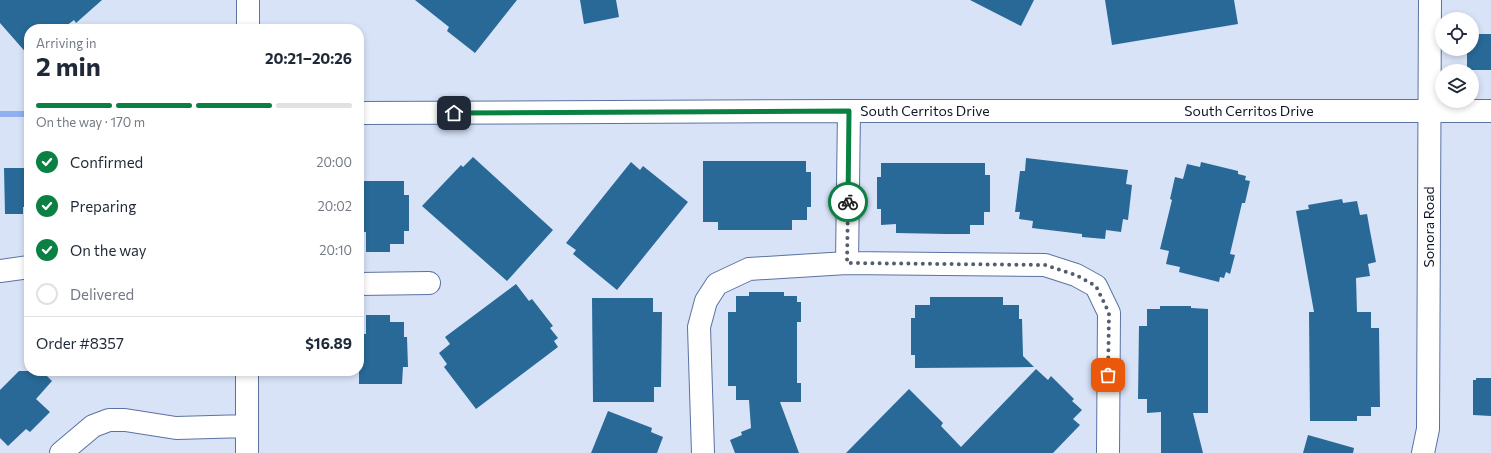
<!DOCTYPE html>
<meta charset="utf-8">
<style>
:root{--surface:#fff;--page:#f2f2f3;--text:#1f2937;--muted:#747a83;--line:#e0e1e3;--accent:#0b8043}
body{margin:0;font-family:Commissioner,sans-serif;background:var(--page);color:var(--text);height:100vh;display:flex;flex-direction:column;font-size:15px;white-space:nowrap}
*{box-sizing:border-box;margin:0}
p{font-size:13px;color:var(--muted)}
.icon{flex:none;width:22px;height:22px;fill:none;stroke:currentColor;stroke-width:2;stroke-linecap:round;stroke-linejoin:round}
.map{position:relative;flex:1;overflow:hidden}
.drawer{position:absolute;left:24px;top:24px;width:340px;height:352px;display:flex;flex-direction:column;background:var(--surface);border-radius:16px;box-shadow:0 2px 6px #0003}
.drawer>*{flex:none}
.fabs{position:absolute;left:1435px;top:12px;display:grid;gap:8px}
.fabs a{display:grid;place-items:center;width:44px;height:44px;border-radius:50%;background:var(--surface);box-shadow:0 2px 6px #0003;font-size:20px}
.pin{position:absolute;display:grid;place-items:center;width:34px;height:34px;color:#fff;margin:-17px;border-radius:8px;box-shadow:0 2px 6px #0006}
.courier{position:absolute;display:grid;place-items:center;width:40px;height:40px;margin:-20px;border:3px solid #0b8043;border-radius:50%;background:#fff;color:#222;box-shadow:0 1px 5px #0007}
.head em{font-style:normal;font-weight:700}
.head div{display:flex;flex-direction:column-reverse}
.head{display:flex;align-items:center;justify-content:space-between;height:68px;padding:0 12px}
h1{font-size:26px;font-weight:700;line-height:30px}
.bar{display:grid;grid-template-columns:repeat(4,1fr);gap:6px 4px;align-content:center;height:48px;padding:0 12px}
.bar i{height:5px;border-radius:3px;background:var(--line)}
.bar .selected{background:var(--accent)}
.bar p{grid-column:span 4}
.line{display:flex;align-items:center;gap:10px;padding:0 12px;border-top:1px solid var(--line)}
.line div{flex:1}
ol{padding:0 12px;list-style:none}
li{display:flex;align-items:center;gap:12px;height:44px}
li p{margin-inline-start:auto}
li .icon{padding:4px;border-radius:50%;background:var(--accent);color:#fff;stroke-width:4}
li:last-child{color:var(--muted)}
li i{width:22px;height:22px;border:2px solid var(--line);border-radius:50%}
.map>svg:first-child{display:block}
.lines{fill:none;stroke-linecap:round;stroke-linejoin:round}
.stream{stroke:#90b0ef;stroke-width:6}
.building{fill:#286997}
.minor-casing{stroke:#5b73a1;stroke-width:24}
.minor{stroke:#fff;stroke-width:22}
.done{stroke:#555e71;stroke-width:4;stroke-dasharray:0 7.2}
.route{stroke:#0b8043;stroke-width:5}
.labels{text-anchor:middle;stroke-width:3;stroke-linejoin:round;paint-order:stroke}
.street-label{font-size:14px;fill:#0e1729;stroke:#fff}
</style>
<div class="map">
<svg width="1491" height="453" viewBox="0 0 1491 453">
<rect width="100%" height="100%" fill="#d8e3f8"/>
<g class="lines">
<!-- stream -->
<path class="stream" d="M0,114H29"/>
</g>
<!-- building -->
<path class="building" d="M0,0H102L76,23L74,20L62,29H29V56L0,23Z
M415,0H517L475,53L447,31L449,27Z
M580,0H616L619,17L584,24Z
M970,0H1034L1021,26Z
M1105,0H1234L1238,24L1112,45Z
M1472,34H1491V70H1467V49H1472Z
M473,157L553,230L507,281L422,206L461,165L463,167Z
M1026,158L1128,170L1126,184L1132,185L1128,220L1123,219L1121,232L1106,230L1105,239L1082,237V234L1032,228L1033,221L1019,219L1020,212H1015L1020,171H1025Z
M703,161H806V172H811V207H807V220H792V230H718V222H703Z
M631,162L640,170L643,166L688,202L617,290L573,254L576,250L566,243Z
M1201,162L1238,171V174L1246,176L1245,180L1250,181L1245,203H1242L1230,254L1235,255L1230,274L1226,272L1224,278L1220,277L1219,282L1179,272L1180,267L1166,264L1169,251L1160,249L1172,200L1170,199L1175,177L1183,179L1187,164L1200,167Z
M881,163H985V175H990V212H984V225H970V234H946L896,233V224L881,225V209H877V177H881Z
M4,168H29V207H23V214H5Z
M359,181H404V195H409V231H404V244H390V252H366V232H359Z
M1342,199L1343,203L1357,201L1360,215L1367,214L1370,231L1376,262L1368,264L1370,276L1356,278L1357,312H1371V328H1379L1380,407H1371V416H1357V421H1310L1309,312H1314L1296,211L1309,209L1308,205Z
M516,284L529,301L532,299L553,326L550,328L558,338L554,341L558,347L476,409L444,367L447,364L439,353L450,344L445,337Z
M749,292H784V296H797V302H801V322H797V383H801V402H780L799,453H735L730,440L742,435L741,432L751,428L749,400H736V386H728V312H736V296H749Z
M930,297H1003V305H1019V319H1022L1023,356L1034,367L915,368V355H911V318H915V305H930Z
M592,298H653V312H662L661,387H654V402H593Z
M1160,306H1191V308L1208,309V413H1193L1203,453H1161V412L1147,413V399H1138L1139,326H1147V309H1160Z
M366,315H390V322H404V337H407L408,367H403L402,384H359V334H366Z
M1036,369L1048,380L1051,376L1074,399L1072,401L1082,410L1073,419L1080,425L1053,453H846L909,389L943,423L941,426L961,447Z
M19,371H42L52,381L36,399L50,412L30,432L26,429L8,446L0,438V390Z
M1476,378H1491V416L1473,415V380H1476Z
M608,411L652,428L651,432L663,437L657,453H591Z
M1308,435L1354,448L1353,453H1303Z"/>
<g class="lines">
<defs>
<path id="minor" d="M248,0V29
M359,113L849,111H1491
M847,263L849,111
M0,271L29,267
M359,284L429,283
M61,453L93,426L109,420H125L176,428L247,426
M247,453V371
M703,453L699,327L706,301L717,284L749,269L847,263L1045,265L1076,275L1096,286L1109,313L1108,453
M1423,453L1428,429L1430,0"/>
</defs>
<!-- minor casing -->
<use href="#minor" class="minor-casing"/>
<!-- minor -->
<use href="#minor" class="minor"/>
</g>
<g class="lines">
<!-- done -->
<path class="done" d="M848,202L847,263L1045,265L1076,275L1096,286L1109,313L1108,375"/>
<!-- route -->
<path class="route" d="M454,113L849,111L848,202"/>
</g>
<g class="labels">
<!-- street labels -->
<g class="street-label">
<text x="925" y="116">South Cerritos Drive</text>
<text x="1249" y="116">South Cerritos Drive</text>
<text transform="translate(1429 227) rotate(-90)" y="5">Sonora Road</text>
</g>
</g>
</svg>
<div class="fabs">
<a><svg class="icon" aria-label="locate" viewBox="0 0 24 24"><circle cx="12" cy="12" r="6"/><path d="M12 2v4M12 18v4M2 12h4M18 12h4"/></svg></a>
<a><svg class="icon" aria-label="layers" viewBox="0 0 24 24"><path d="M12 4l9 5-9 5-9-5zM3 14l9 5 9-5"/></svg></a>
</div>
<div class="pin" style="left:1108px;top:375px;background:#ea580c"><svg class="icon" aria-label="bag" viewBox="0 0 24 24"><path d="M5 8h14l-1 12H6zM9 8a3 3 0 0 1 6 0"/></svg></div>
<div class="pin" style="left:454px;top:113px;background:#1f2937"><svg class="icon" aria-label="home" viewBox="0 0 24 24"><path d="M3 11l9-7 9 7M6 9v11h12V9"/></svg></div>
<div class="courier" style="left:848px;top:202px"><svg class="icon" aria-label="bike" viewBox="0 0 24 24"><circle cx="6" cy="16" r="4"/><circle cx="18" cy="16" r="4"/><path d="M6 16l4-8h5l3 8M10 8l3 8H6M13 5h3"/></svg></div>
<section class="drawer">
<div class="head"><div><h1>2 min</h1><p>Arriving in</p></div><em>20:21–20:26</em></div>
<div class="bar"><i class="selected"></i><i class="selected"></i><i class="selected"></i><i></i><p>On the way · 170 m</p></div>
<ol>
<li><svg class="icon" aria-label="check" viewBox="0 0 24 24"><path d="M5 12l5 5 9-10"/></svg>Confirmed<p>20:00</p></li>
<li><svg class="icon" aria-label="check" viewBox="0 0 24 24"><path d="M5 12l5 5 9-10"/></svg>Preparing<p>20:02</p></li>
<li><svg class="icon" aria-label="check" viewBox="0 0 24 24"><path d="M5 12l5 5 9-10"/></svg>On the way<p>20:10</p></li>
<li><i></i>Delivered</li>
</ol>
<div class="line" style="height:52px"><div>Order #8357</div><b>$16.89</b></div>
</section>
</div>
